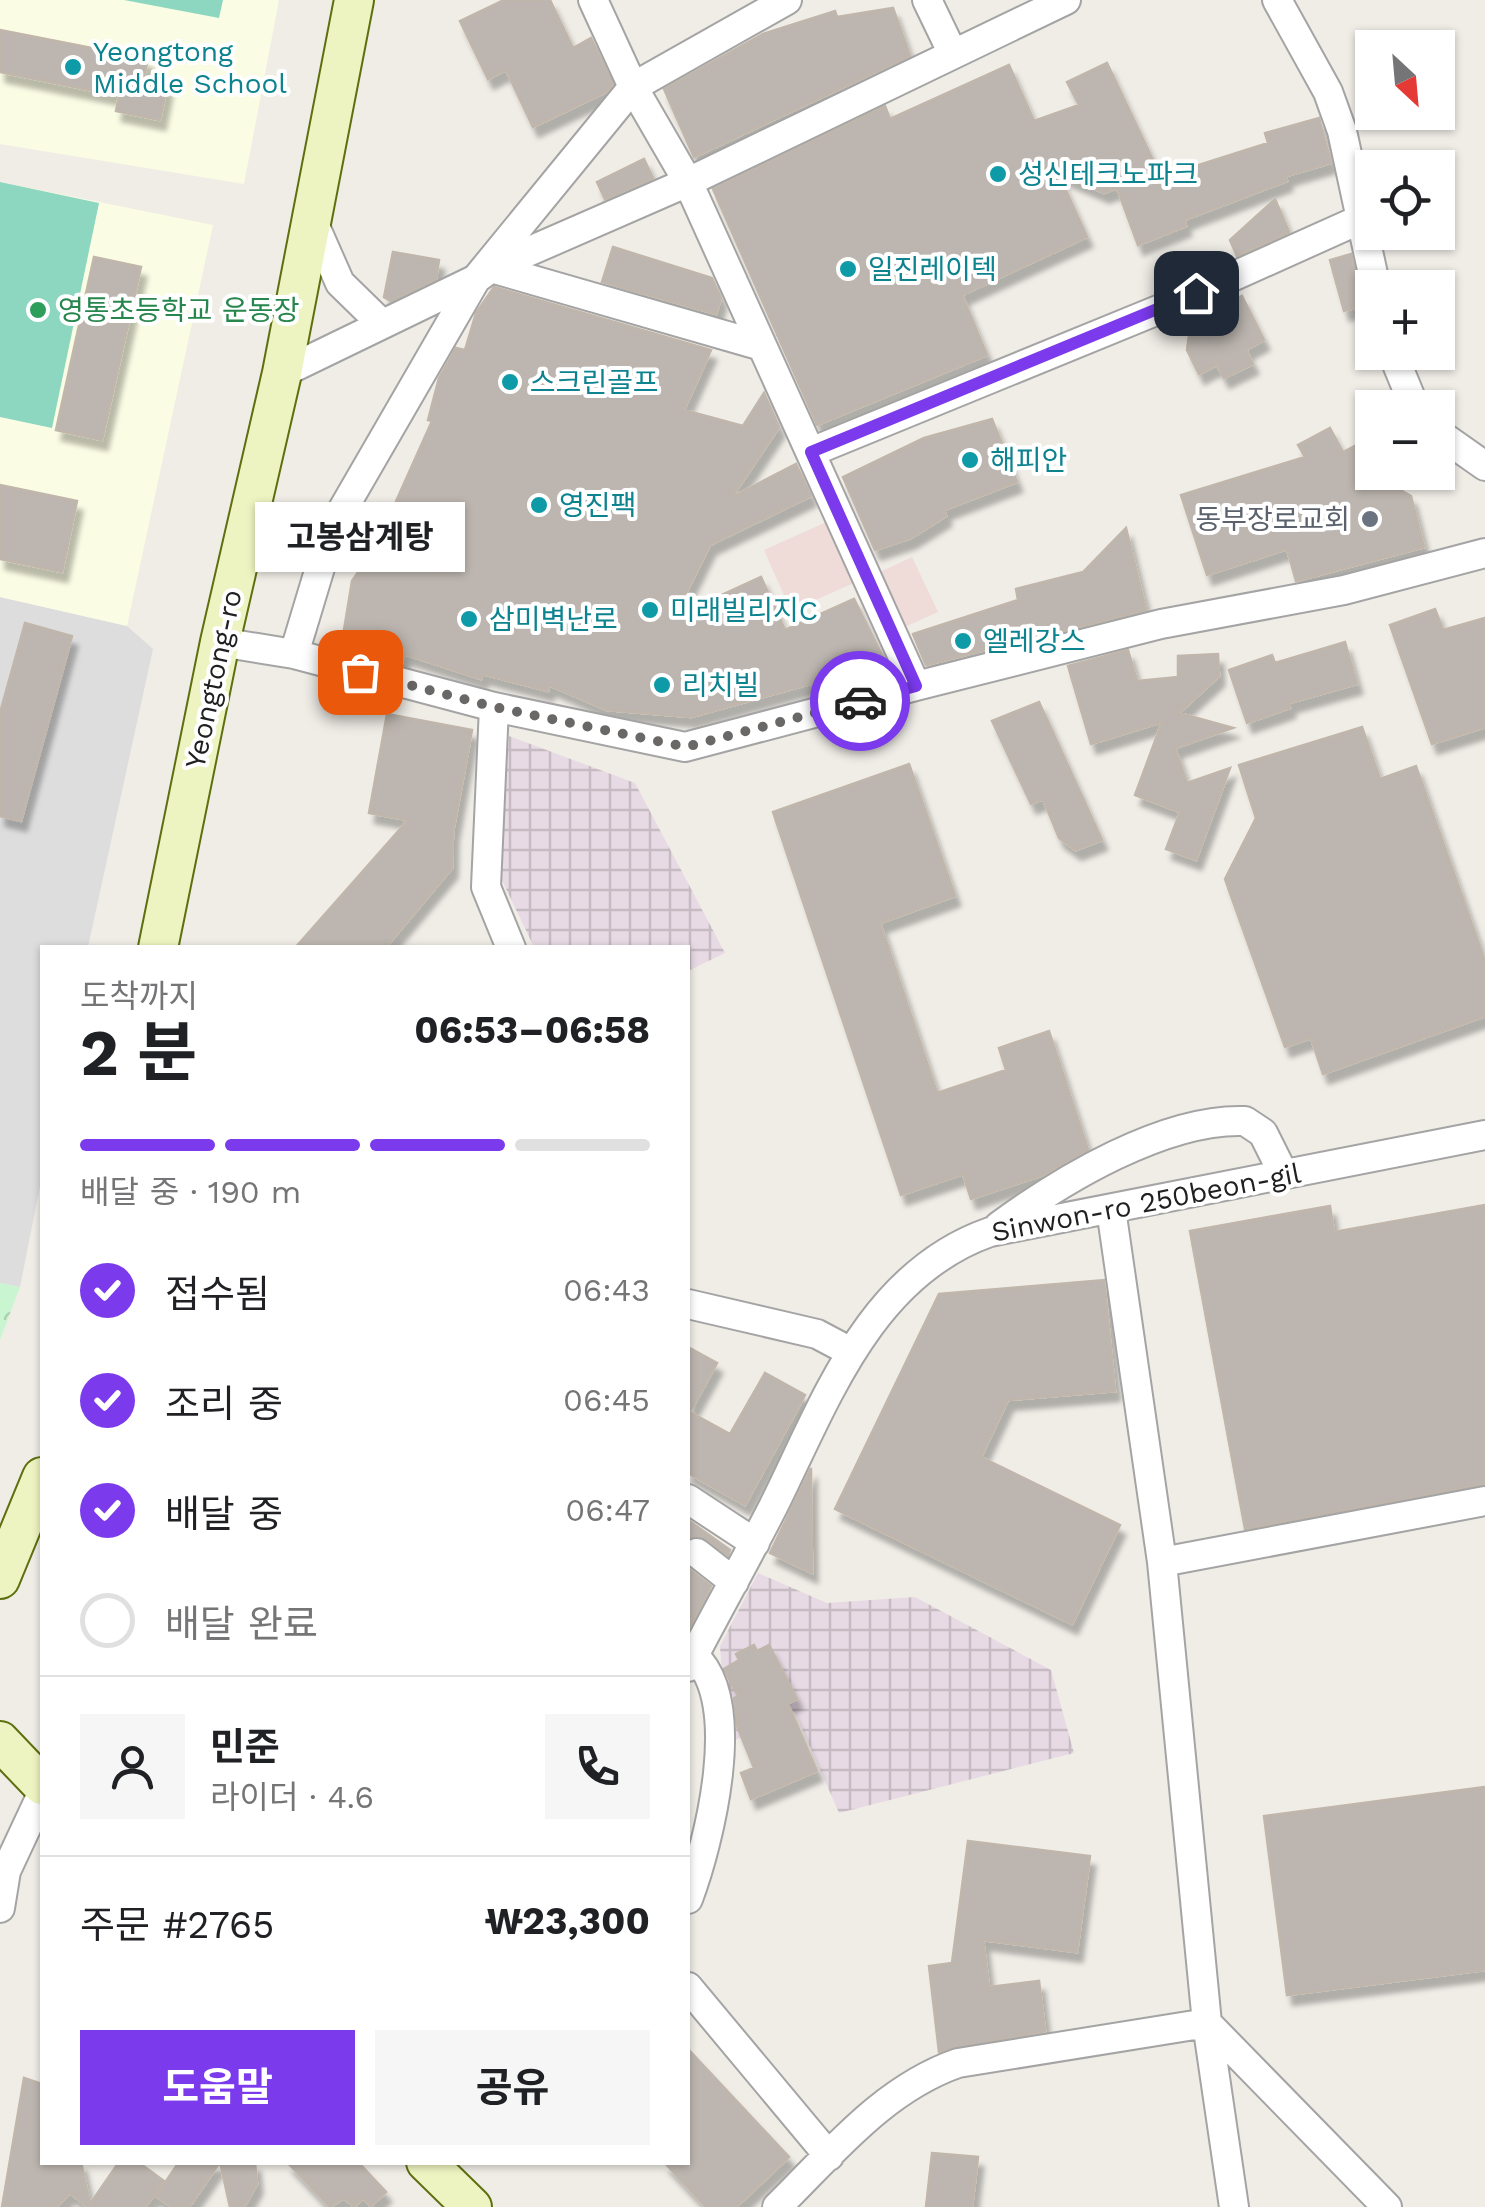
<!DOCTYPE html>
<html lang="ko">
<meta charset="utf-8">
<style>
:root{--surface:#fff;--page:#f6f6f6;--text:#202124;--muted:#757577;--line:#e0e0e0;--accent:#7c3aed}
body{margin:0;font-family:"Work Sans","Noto Sans KR",sans-serif;background:var(--page);color:var(--text);height:100vh;display:flex;flex-direction:column;font-size:38px;white-space:nowrap}
*{box-sizing:border-box;margin:0}
p{font-size:32px;color:var(--muted)}
.icon{flex:none;width:55px;height:55px;fill:none;stroke:currentColor;stroke-width:2;stroke-linecap:round;stroke-linejoin:round}
.map{position:relative;flex:1;overflow:hidden}
.details{position:absolute;left:40px;top:945px;width:650px;height:1220px;display:flex;flex-direction:column;background:var(--surface);border-radius:0px;box-shadow:0 2px 8px #0004}
.details>*{flex:none}
.needle{width:65px;rotate:154deg}
.buttons{position:absolute;left:1355px;top:30px;display:grid;gap:20px}
.buttons a{display:grid;place-items:center;width:100px;height:100px;border-radius:0px;background:var(--surface);box-shadow:0 2px 8px #0004;font-size:50px}
.pin{position:absolute;display:grid;place-items:center;width:85px;height:85px;color:#fff;margin:-42px;border-radius:20px;box-shadow:0 5px 15px #0006}
.courier{position:absolute;display:grid;place-items:center;width:100px;height:100px;margin:-50px;border:8px solid #7c3aed;border-radius:50%;background:#fff;color:#222;box-shadow:0 2px 12px #0007}
.bubble{position:absolute;height:70px;border-radius:0px;background:var(--surface);box-shadow:0 2px 8px #0004;font-size:32px;font-weight:700;line-height:70px;text-align:center}
.overview em{font-style:normal;font-weight:700}
.overview div{display:flex;flex-direction:column-reverse}
.overview{display:flex;align-items:center;justify-content:space-between;height:170px;padding:0 40px}
h1{font-size:65px;font-weight:700;line-height:75px}
.bar{display:grid;grid-template-columns:repeat(4,1fr);gap:15px 10px;align-content:center;height:120px;padding:0 40px}
.bar i{height:12px;border-radius:8px;background:var(--line)}
.bar .selected{background:var(--accent)}
.bar p{grid-column:span 4}
.line{display:flex;align-items:center;gap:25px;padding:0 40px;border-top:2px solid var(--line)}
.line div{flex:1}
.round{display:grid;place-items:center;flex:none;width:105px;height:105px;border-radius:0px;background:var(--page)}
ol{padding:0 40px;list-style:none}
li{display:flex;align-items:center;gap:30px;height:110px}
li p{margin-inline-start:auto}
li .icon{padding:10px;border-radius:50%;background:var(--accent);color:#fff;stroke-width:4}
li:last-child{color:var(--muted)}
li i{width:55px;height:55px;border:5px solid var(--line);border-radius:50%}
.button{display:flex;gap:20px;margin-top:auto;padding:20px 40px}
.button a{flex:1;height:115px;border-radius:0px;background:var(--accent);color:#fff;font-size:40px;font-weight:700;line-height:115px;text-align:center}
.button a+a{background:var(--page);color:var(--text)}
.map>svg:first-child{display:block}
.residential{fill:#dedddd}
.commercial{fill:#efdbd8}
.industrial{fill:url(#industrial-grid)}
.education{fill:#fbfce4}
.park{fill:url(#park-crowns)}
.pitch{fill:#8dd7c0}
.building{fill:#bdb6b0;stroke:#c0b6ab;stroke-width:2.5;filter:url(#shadow)}
.lines{fill:none;stroke-linecap:round;stroke-linejoin:round}
.street-casing{stroke:#a4a4a4;stroke-width:32}
.secondary-casing{stroke:#5e6f0f;stroke-width:42}
.street{stroke:#fff;stroke-width:28}
.secondary{stroke:#eef4c1;stroke-width:38}
.done{stroke:#696866;stroke-width:10;stroke-dasharray:0 18}
.route{stroke:#7c3aed;stroke-width:12}
.culture-dot{fill:#0f9aa8;stroke:#fff;stroke-width:4}
.leisure-dot{fill:#2e9e5b;stroke:#fff;stroke-width:4}
.worship-dot{fill:#6b7280;stroke:#fff;stroke-width:4}
.labels{text-anchor:middle;stroke-width:8;stroke-linejoin:round;paint-order:stroke}
.culture-label{font-size:28px;fill:#0d838f;stroke:#fff;text-anchor:start}
.leisure-label{font-size:28px;fill:#27864d;stroke:#fff;text-anchor:start}
.worship-label{font-size:28px;fill:#5b616d;stroke:#fff;text-anchor:end}
.street-label{font-size:28px;fill:#202020;stroke:#fff}
</style>
<div class="map">
<svg width="1485" height="2207" viewBox="0 0 1485 2207">
<defs>
<pattern id="industrial-grid" width="8" height="8" patternUnits="userSpaceOnUse" patternTransform="scale(2.5)"><rect width="8" height="8" fill="#e8dae4"/><path d="M0 4h8M4 0v8" fill="none" stroke="#c7bbc3"/></pattern>
<pattern id="park-crowns" width="20" height="18" patternUnits="userSpaceOnUse" patternTransform="scale(2.5)"><rect width="20" height="18" fill="#c9f5d0"/><path d="M2 6a3 3 0 1 1 6 0M12 15a3 3 0 1 1 6 0" fill="none" stroke="#acd2b2"/></pattern>
<filter id="shadow"><feDropShadow dx="5.5" dy="10" stdDeviation="2.5" flood-color="#0004"/></filter>
</defs>
<rect width="100%" height="100%" fill="#f0ede7"/>
<!-- residential -->
<path class="residential" d="M0,597L127,626L153,649L88,947L42,948V1176L20,1287L0,1283Z"/>
<!-- commercial -->
<path class="commercial" d="M831,520L858,581L791,611L764,550Z
M912,557L938,612L891,633L867,578Z"/>
<!-- industrial -->
<path class="industrial" d="M509,736L635,783L725,953L688,971V948L534,947L495,866Z
M758,1573L827,1603L915,1597L1051,1670L1074,1753L839,1813L795,1712L735,1740L726,1723L720,1646Z"/>
<!-- education -->
<path class="education" d="M0,0H279L244,184L0,144Z
M0,182L213,225L127,626L0,597Z"/>
<!-- park -->
<path class="park" d="M0,1283L20,1287L0,1340Z"/>
<!-- pitch -->
<path class="pitch" d="M124,0H223L219,18Z
M0,182L99,203L52,428L0,417Z"/>
<!-- building -->
<path class="building" d="M504,0H550L573,48L591,38L613,84L606,92L533,127L506,70L488,79L460,21Z
M893,8L910,56L694,157L664,89L763,34L835,11L837,17Z
M0,30L148,59L143,81L167,86L160,120L116,111L119,96L0,72Z
M1107,63L1161,177L1268,143L1265,133L1319,118L1331,163L1286,176L1287,181L1184,220L1186,226L1138,245L1117,188L1104,193L1058,173L1087,237L962,295L987,355L817,425L713,189L885,106L890,119L1009,65L1034,121L1079,105L1067,82Z
M644,159L653,178L605,199L597,182Z
M1275,199L1289,232L1237,256L1230,240Z
M613,247L712,278L721,298L716,314L602,282Z
M393,252L439,260L436,279L391,301L384,297Z
M1351,254L1365,305L1344,311L1330,260Z
M94,257L141,267L102,440L56,430Z
M494,287L711,350L684,410L743,426L764,393L779,427L732,497L796,464L811,496L710,545L674,617L761,577L785,630L854,599L886,663L691,717L607,710L549,685L548,691L483,674L481,679L404,654L402,663L341,648L352,581L374,549L446,573L456,532L389,517L432,421L428,420L439,378L456,348L465,350L476,313Z
M1242,296L1264,340L1246,350L1253,364L1224,378L1217,365L1199,374L1187,350L1191,321Z
M992,419L1017,482L944,510L946,516L911,538L875,550L843,477L924,438Z
M1330,428L1343,452L1372,437V474L1411,496L1424,547L1296,581L1287,549L1207,575L1181,495L1305,457L1298,445Z
M0,485L77,501L62,572L0,559Z
M1126,528L1146,610L926,665L913,634L1018,600L1016,589L1083,572Z
M1435,609L1443,630L1485,618V727L1432,744L1390,625Z
M25,623L72,636L21,821L0,816V713Z
M1345,642L1357,684L1289,703L1290,708L1247,723L1229,670L1272,655L1275,663Z
M1128,650L1137,681L1178,677V656L1218,654L1219,676L1179,713L1233,728L1175,748L1187,783L1230,768L1196,860L1166,849L1180,812L1135,795L1162,722L1091,744L1068,666Z
M1039,702L1102,840L1076,850L1059,838L1043,799L1031,804L992,721Z
M387,714L472,730L453,832L452,868L385,948H295L408,820L369,813Z
M1362,727L1380,779L1416,766L1485,961V1016L1323,1074L1311,1038L1285,1047L1225,879L1256,818L1239,765Z
M909,764L955,896L880,923L937,1093L1006,1070L999,1048L1049,1031L1088,1150L1043,1175L971,1199L963,1174L901,1195L773,812Z
M1485,1205V1484L1245,1529L1190,1231L1330,1206L1334,1232Z
M1104,1280L1115,1391L1008,1400L981,1457L1120,1525L1072,1624L835,1509L939,1294Z
M688,1347L717,1363L690,1412L730,1434L765,1373L805,1395L745,1505L688,1473Z
M811,1468L812,1573L770,1553Z
M688,1520L730,1550L728,1555L700,1536L688,1539Z
M688,1568L711,1586L688,1630Z
M754,1645L757,1651L769,1645L797,1699L788,1704L817,1771L751,1799L741,1773L754,1768L737,1726L734,1698L738,1696L724,1669L739,1660L736,1654Z
M1485,1787V1970L1287,1995L1264,1816Z
M968,1841L1090,1856L1077,1952L983,1940L989,1987L1039,1981L1045,2031L939,2052L929,1966L952,1963Z
M688,2049L789,2157L736,2207H706L664,2162H688Z
M24,2078L42,2084V2162H81L90,2204L119,2162H138L164,2181L145,2207H88L70,2193L56,2207H2Z
M932,2153L978,2157L972,2207H926Z
M179,2162H220L189,2207H172L156,2196Z
M220,2162H255L257,2184L244,2207H230Z
M287,2162H358L386,2192L371,2206L363,2198L354,2207L344,2198L330,2207Z"/>
<g class="lines">
<defs>
<path id="street" d="M927,0L953,54
M1277,0L1328,92L1342,131L1376,288
M310,215L340,283L382,324
M491,268L762,346
M1392,352L1415,408
M282,373L476,279L491,268L688,182L1066,0
M1438,433L1485,466
M811,452L1163,308L1361,219
M220,642L294,654L494,707L685,747L916,686L688,182L633,87L593,0
M294,654L332,528L476,279L633,87L787,0
M916,686L1161,624L1344,590L1485,553
M494,707L486,887L511,948
M1111,1209L1162,1562L1207,2023L1234,2207
M999,1226C1062,1180 1164,1118 1245,1121L1263,1133L1283,1173
M688,1304L817,1334L851,1352
M688,1499L755,1543
M697,1553L734,1582
M1162,1562L1485,1501
M688,1667C716,1613 746,1560 774,1505C826,1400 870,1274 990,1232L1485,1135
M688,1899C709,1843 745,1701 694,1656
M0,1908L6,1871L42,1794
M688,1987L829,2156
M777,2207C832,2153 883,2089 958,2063L1207,2023L1387,2207"/>
<path id="secondary" d="M158,948L220,642L282,373L354,0
M0,1579L42,1477
M0,1741L42,1785
M426,2162L472,2207"/>
</defs>
<!-- street casing -->
<use href="#street" class="street-casing"/>
<!-- secondary casing -->
<use href="#secondary" class="secondary-casing"/>
<!-- street -->
<use href="#street" class="street"/>
<!-- secondary -->
<use href="#secondary" class="secondary"/>
</g>
<g class="lines">
<!-- done -->
<path class="done" d="M360,672L494,707L686,747L860,701"/>
<!-- route -->
<path class="route" d="M860,701L916,686L811,452L1196,293"/>
</g>
<!-- markers -->
<g class="culture-dot">
<circle cx="73" cy="67" r="10"/>
<circle cx="998" cy="174" r="10"/>
<circle cx="848" cy="269" r="10"/>
<circle cx="510" cy="382" r="10"/>
<circle cx="970" cy="460" r="10"/>
<circle cx="539" cy="505" r="10"/>
<circle cx="650" cy="610" r="10"/>
<circle cx="469" cy="619" r="10"/>
<circle cx="963" cy="641" r="10"/>
<circle cx="662" cy="685" r="10"/>
</g>
<circle class="leisure-dot" cx="38" cy="310" r="10"/>
<circle class="worship-dot" cx="1370" cy="519" r="10"/>
<g class="labels">
<!-- culture labels -->
<g class="culture-label">
<text x="93" y="61">Yeongtong<tspan x="93" dy="32">Middle School</tspan></text>
<text x="1018" y="184">성신테크노파크</text>
<text x="868" y="279">일진레이텍</text>
<text x="530" y="392">스크린골프</text>
<text x="990" y="470">해피안</text>
<text x="559" y="515">영진팩</text>
<text x="670" y="620">미래빌리지C</text>
<text x="489" y="629">삼미벽난로</text>
<text x="983" y="651">엘레강스</text>
<text x="682" y="695">리치빌</text>
</g>
<!-- leisure labels -->
<g class="leisure-label">
<text x="58" y="320">영통초등학교 운동장</text>
</g>
<!-- worship labels -->
<g class="worship-label">
<text x="1350" y="529">동부장로교회</text>
</g>
<!-- street labels -->
<g class="street-label">
<text transform="translate(213 679) rotate(-78)" y="10">Yeongtong-ro</text>
<text transform="translate(1146 1202) rotate(-11)" y="10">Sinwon-ro 250beon-gil</text>
</g>
</g>
</svg>
<div class="buttons">
<a><svg class="needle" viewBox="-14 -14 28 28"><path d="M0-13l5 13h-10z" fill="#e53935"/><path d="M0 13l5-13h-10z" fill="#757577"/></svg></a>
<a><svg class="icon" aria-label="locate" viewBox="0 0 24 24"><circle cx="12" cy="12" r="6"/><path d="M12 2v4M12 18v4M2 12h4M18 12h4"/></svg></a>
<a>+</a>
<a>−</a>
</div>
<div class="pin" style="left:360px;top:672px;background:#ea580c"><svg class="icon" aria-label="bag" viewBox="0 0 24 24"><path d="M5 8h14l-1 12H6zM9 8a3 3 0 0 1 6 0"/></svg></div>
<div class="pin" style="left:1196px;top:293px;background:#1f2937"><svg class="icon" aria-label="home" viewBox="0 0 24 24"><path d="M3 11l9-7 9 7M6 9v11h12V9"/></svg></div>
<div class="courier" style="left:860px;top:701px"><svg class="icon" aria-label="car" viewBox="0 0 24 24"><path d="M5 17H2v-5l4-1 3-4h7l3 4 3 1v5h-3M9 17h6M6 11h13"/><circle cx="7" cy="17" r="2"/><circle cx="17" cy="17" r="2"/></svg></div>
<div class="bubble" style="left:255px;top:502px;width:210px">고봉삼계탕</div>
<section class="details">
<div class="overview"><div><h1>2 분</h1><p>도착까지</p></div><em>06:53–06:58</em></div>
<div class="bar"><i class="selected"></i><i class="selected"></i><i class="selected"></i><i></i><p>배달 중 · 190 m</p></div>
<ol>
<li><svg class="icon" aria-label="check" viewBox="0 0 24 24"><path d="M5 12l5 5 9-10"/></svg>접수됨<p>06:43</p></li>
<li><svg class="icon" aria-label="check" viewBox="0 0 24 24"><path d="M5 12l5 5 9-10"/></svg>조리 중<p>06:45</p></li>
<li><svg class="icon" aria-label="check" viewBox="0 0 24 24"><path d="M5 12l5 5 9-10"/></svg>배달 중<p>06:47</p></li>
<li><i></i>배달 완료</li>
</ol>
<div class="line" style="height:180px"><a class="round"><svg class="icon" aria-label="person" viewBox="0 0 24 24"><circle cx="12" cy="8" r="4"/><path d="M4 21q1-7 8-7t8 7"/></svg></a><div><b>민준</b><p>라이더 · 4.6</p></div><a class="round"><svg class="icon" aria-label="phone" viewBox="0 0 24 24"><path d="M5 4h4l2 5-3 2q2 4 5 5l2-3 5 2v4C11 20 4 13 5 4z"/></svg></a></div>
<div class="line" style="height:130px"><div>주문 #2765</div><b>₩23,300</b></div>
<div class="button"><a>도움말</a><a>공유</a></div>
</section>
</div>
